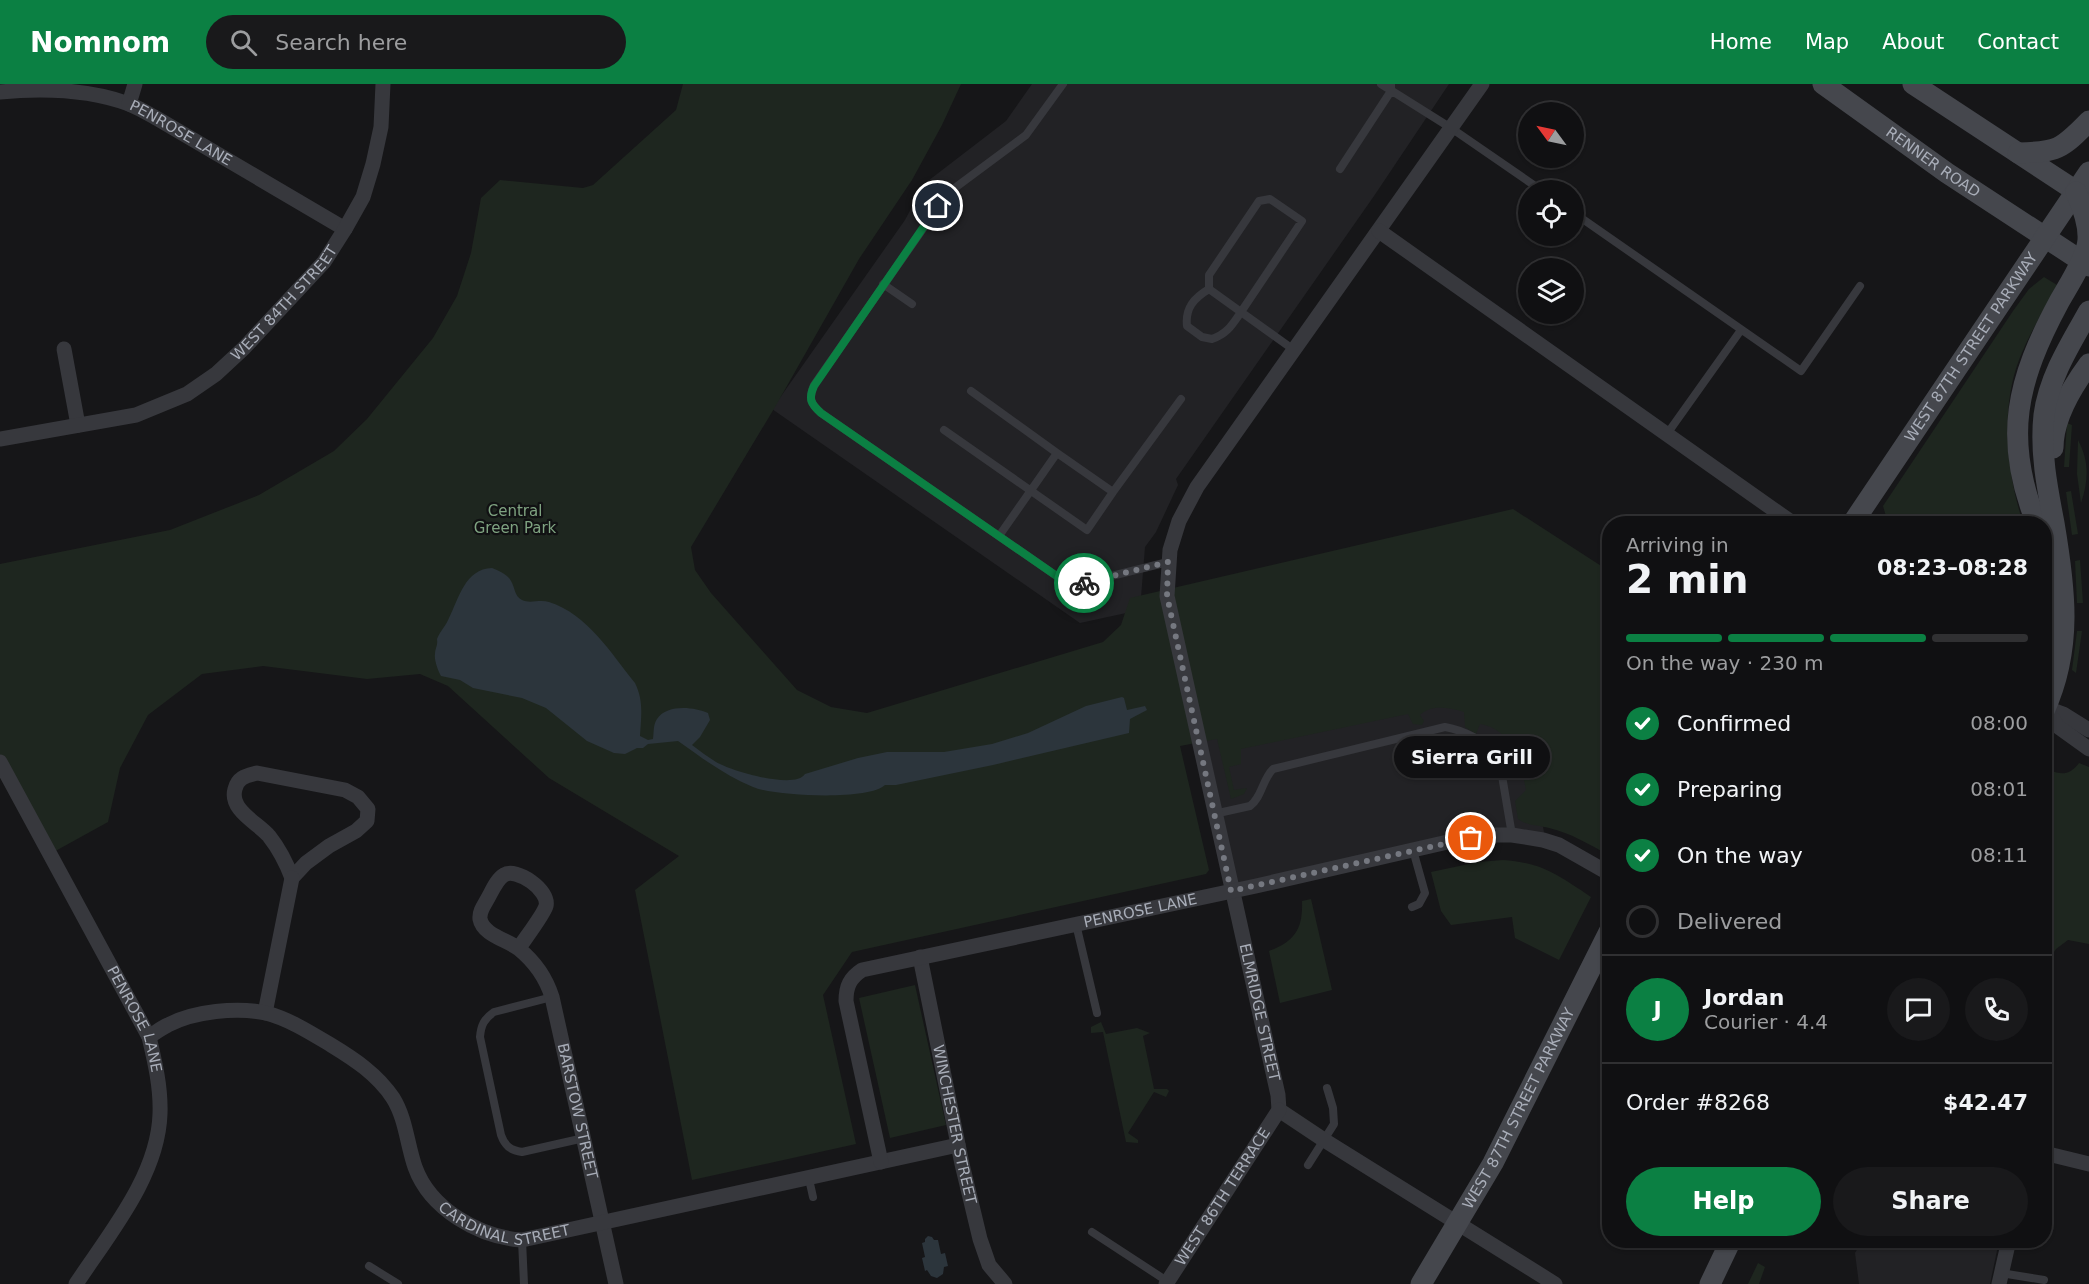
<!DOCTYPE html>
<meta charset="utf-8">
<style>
:root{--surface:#101012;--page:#19191b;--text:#f1f3f6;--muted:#9c9d9f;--line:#303032;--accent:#0b8043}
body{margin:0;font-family:"DejaVu Sans",sans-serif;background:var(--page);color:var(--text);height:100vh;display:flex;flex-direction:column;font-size:22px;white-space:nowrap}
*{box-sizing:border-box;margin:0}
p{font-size:20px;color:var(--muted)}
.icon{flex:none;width:33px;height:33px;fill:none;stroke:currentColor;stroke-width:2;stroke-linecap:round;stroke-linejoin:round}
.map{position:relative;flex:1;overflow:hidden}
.panel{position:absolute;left:1602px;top:432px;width:450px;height:732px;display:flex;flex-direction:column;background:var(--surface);border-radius:24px;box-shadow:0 2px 4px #0004,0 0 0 2px var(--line)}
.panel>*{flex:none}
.needle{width:39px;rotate:303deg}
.buttons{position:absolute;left:1518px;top:18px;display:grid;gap:12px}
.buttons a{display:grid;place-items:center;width:66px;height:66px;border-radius:50%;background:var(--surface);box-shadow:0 2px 4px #0004,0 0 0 2px var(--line);font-size:30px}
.pin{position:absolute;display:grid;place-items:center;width:51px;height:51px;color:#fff;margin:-26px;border:3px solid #fff;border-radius:50%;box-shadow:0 2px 6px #0007}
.courier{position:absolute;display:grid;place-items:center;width:60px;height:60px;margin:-30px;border:4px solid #0b8043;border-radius:50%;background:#fff;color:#222;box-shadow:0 2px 8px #0007}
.bubble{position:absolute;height:42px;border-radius:21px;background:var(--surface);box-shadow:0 2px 4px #0004,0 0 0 2px var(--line);font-size:20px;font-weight:700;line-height:42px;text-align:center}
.overview em{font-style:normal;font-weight:700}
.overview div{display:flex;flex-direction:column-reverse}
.overview{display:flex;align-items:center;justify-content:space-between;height:102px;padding:0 24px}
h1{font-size:39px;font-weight:700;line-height:45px}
.bar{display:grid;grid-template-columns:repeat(4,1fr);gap:9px 6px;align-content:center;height:72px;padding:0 24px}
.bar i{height:8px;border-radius:4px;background:var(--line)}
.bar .on{background:var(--accent)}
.bar p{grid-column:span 4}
.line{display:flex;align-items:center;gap:15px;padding:0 24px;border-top:2px solid var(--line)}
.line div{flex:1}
.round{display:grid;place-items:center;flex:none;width:63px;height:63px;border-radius:32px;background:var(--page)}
ol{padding:0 24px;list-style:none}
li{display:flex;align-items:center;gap:18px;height:66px}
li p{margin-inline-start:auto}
li .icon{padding:6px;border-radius:50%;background:var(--accent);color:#fff;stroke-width:4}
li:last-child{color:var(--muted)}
li i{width:33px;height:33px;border:3px solid var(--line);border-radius:50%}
.cta{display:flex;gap:12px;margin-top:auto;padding:12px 24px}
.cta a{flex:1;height:69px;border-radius:36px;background:var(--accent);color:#fff;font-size:24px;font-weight:700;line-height:69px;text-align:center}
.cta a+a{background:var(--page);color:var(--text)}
header{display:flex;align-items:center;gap:36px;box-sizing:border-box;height:84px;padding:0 30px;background:var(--accent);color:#fff}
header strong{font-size:28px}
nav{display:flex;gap:33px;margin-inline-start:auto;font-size:21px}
.search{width:420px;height:54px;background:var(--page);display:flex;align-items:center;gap:15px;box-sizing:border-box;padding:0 21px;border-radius:33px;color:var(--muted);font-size:22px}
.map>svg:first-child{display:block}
.built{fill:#222225}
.green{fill:#1e261f}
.water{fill:#2c353c}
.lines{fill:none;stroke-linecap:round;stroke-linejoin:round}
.service{stroke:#37383d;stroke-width:8}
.minor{stroke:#37383d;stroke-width:15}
.secondary{stroke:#45474d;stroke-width:21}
.done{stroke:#757880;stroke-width:6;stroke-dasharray:0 10.8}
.route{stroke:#0b8043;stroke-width:8}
.labels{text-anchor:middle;stroke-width:4.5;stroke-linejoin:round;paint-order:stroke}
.street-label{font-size:15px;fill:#a8adb8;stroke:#111113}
.park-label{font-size:15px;fill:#7fa381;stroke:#111113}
</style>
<header>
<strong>Nomnom</strong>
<div class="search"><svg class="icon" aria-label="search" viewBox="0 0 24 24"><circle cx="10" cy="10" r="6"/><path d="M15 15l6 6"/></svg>Search here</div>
<nav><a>Home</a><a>Map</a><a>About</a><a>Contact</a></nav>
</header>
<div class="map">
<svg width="2089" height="1200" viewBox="0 0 2089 1200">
<rect width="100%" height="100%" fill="#161618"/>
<!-- built -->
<path class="built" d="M1032,0H1449L1374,112L1176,395L1178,401L1156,448L1145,463L1140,526L1080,539L772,325L905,136L924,100L1006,37Z
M1454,604L1526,648L1545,754L1527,751L1234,804L1200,656Z
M1862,1157V1156L1999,1157L1990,1200H1859L1855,1169Z"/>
<!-- green -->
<path class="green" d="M683,0H961L942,41L912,96L859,175L775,323L691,463L695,486L711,509L797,606L831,623L867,629L1103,558L1121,541L1130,514L1513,425L1609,487V771C1590,761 1571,749 1549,744C1539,741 1527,742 1518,735L1515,717L1526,706C1521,679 1512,645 1480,640L1476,650L1465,643L1464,628C1449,624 1432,620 1420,631L1424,637L1422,641L1413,640L1408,630L1241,665V680L1229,683L1234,706L1247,704L1244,710L1231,715L1217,655L1180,662L1209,786L1206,790L852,868L823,911L856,1060L692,1096L635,806L679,772L549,694L448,602L420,590L367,595L263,582L202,590L148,631L120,684L108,738L50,770L0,678V480L170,446L259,411L334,367L367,335L433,254L457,212L471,169L481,114L500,96L583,104L593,101L676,26Z
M2044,193L2057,201C2044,226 2029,250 2019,276C2000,326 2007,389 2023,439H1888L1883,422L2013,227L2029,205Z
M2067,339L2072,341L2069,383H2064Z
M2078,356C2089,377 2089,395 2081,419L2077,390Z
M2071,407L2078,450L2072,451L2066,408Z
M2080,476L2083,519H2077L2075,477Z
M2045,483C2054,514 2052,546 2047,578H2044Z
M2077,547H2082L2076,589L2072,586Z
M2079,679L2089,683V860L2068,856L2056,865L2045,882V694L2050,686C2062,692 2071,690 2079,679Z
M1503,776C1543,779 1558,791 1591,813L1559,876L1515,854L1512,833L1451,841L1441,827L1431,788L1478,778Z
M1311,815L1332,906L1280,919L1269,867C1295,857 1303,845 1302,817Z
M915,901L946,1041L890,1054L859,914Z
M1101,938L1106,950L1137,944L1150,949L1143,952L1154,1005H1167L1169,1007L1166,1013L1154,1008L1128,1049L1138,1056V1059L1126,1058L1103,948L1091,949V943Z
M1758,1179L1765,1183L1759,1200H1748Z"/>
<!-- water -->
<path class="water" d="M492,484C499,487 507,490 511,497C515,503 514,512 522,516C530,520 540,515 549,518C587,530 611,569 635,599C644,617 641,633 640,652L648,656L653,655C654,648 653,641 657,635C667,620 694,623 708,629L710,636L700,653L692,661C700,667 708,673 716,678C731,687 795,706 805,690L858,674L887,668H944L992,660L1028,649L1086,622L1122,613L1124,614L1127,626L1145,622L1147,626L1130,635L1129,649L993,681L896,701H885C869,717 774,712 753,703C726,692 702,674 678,657L648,660L643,664H637L625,670L614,669L587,657L546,624L522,614L473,604L460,596L441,592C438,587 434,576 435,570C435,564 438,562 437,555C440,547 446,542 449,534C459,514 465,485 492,484Z
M928,1152L932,1153L934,1156H938L941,1170L945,1169L948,1182L944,1183L943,1190L937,1194L931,1192L927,1186L925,1187L922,1174L925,1173L922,1159L925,1158V1155Z"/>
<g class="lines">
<!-- service -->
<path class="service" d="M1063,0L1026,51L948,109L814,301C808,315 811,320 821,329L1071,502L1168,478
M1381,0L1451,44L1541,106
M1340,85L1391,7V0
M1574,129L1801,287L1860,202
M883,200L912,220
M1209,205C1194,214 1185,224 1187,242L1202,253L1212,255C1227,250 1232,241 1241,228L1209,205V191L1259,117L1270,115L1302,137L1241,228L1294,266
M971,307L1057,369
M944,346L1087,446L1113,408
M1667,350L1741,246
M999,452L1057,369L1113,408L1181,315
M1214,730L1250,722C1262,713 1262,696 1273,685L1445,643C1463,646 1488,658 1499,674L1512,751
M1412,823L1419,820L1425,809L1413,766
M1076,840L1097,929
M552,913L494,928C484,935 481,941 480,953L501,1051C505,1062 510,1066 522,1068L584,1054
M1308,1081L1334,1040L1333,1024L1327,1004
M809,1095L813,1113
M1092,1148L1170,1199
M522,1156L524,1200
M369,1182L398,1200
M2001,1189L2044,1196"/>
<!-- minor -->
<g class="minor">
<path id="s1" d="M1482,0L1197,403L1179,437L1170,466L1167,512L1278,1011L1279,1026L1324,1056L1555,1200"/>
<path id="s2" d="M0,8C43,4 88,5 129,20C139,24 149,30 158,35L345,145"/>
<path d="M129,20L135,0"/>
<path d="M1379,147L1794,440"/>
<path d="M64,265L78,341"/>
<path id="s3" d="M0,355L136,331L187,310L216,290L244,264L324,178L345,145L363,113L373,80L381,43L383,0"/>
<path d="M2044,623L2063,630L2089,646"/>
<path d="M2046,624L2057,642L2089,665"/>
<path id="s4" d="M0,678L149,953C155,978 161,1004 160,1030C158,1092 109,1150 76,1200"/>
<path d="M257,689L345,706L358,713L368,725L367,737L356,747L329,762L306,779L292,794C286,778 280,766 269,752C258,739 229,726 235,705C238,693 246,692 257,689Z"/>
<path id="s5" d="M519,864C524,856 544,830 546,822C550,806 516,783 504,791C497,795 492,807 488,814C485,820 479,827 480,835C483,851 508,856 519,865C535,878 546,894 552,913L616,1200"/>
<path id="s6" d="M920,873L962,1080L980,1155L989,1181L1005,1200"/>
<path d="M265,929L292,794"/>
<path id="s7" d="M149,953C155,949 161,944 168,941C194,927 237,923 266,929C289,935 311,949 331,961C354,975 377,990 393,1014C406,1035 407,1060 415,1083C430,1125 479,1153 522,1156L958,1061"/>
<path d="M2044,1069L2089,1080"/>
<path id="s8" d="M881,1078L846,917C846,902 850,894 862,886L1256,802L1452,757L1490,751H1512L1543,756L1559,761L1610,790"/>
<path id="s9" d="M1166,1200L1279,1026"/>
<path d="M1999,1200L2009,1156"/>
</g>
<!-- secondary -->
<g class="secondary">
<path id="s10" d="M1823,0L1947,89L2089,182"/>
<path d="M1913,0L2088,115"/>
<path d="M2018,69C2057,68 2061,66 2089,37"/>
<path d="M2053,364C2053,334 2072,303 2089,280"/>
<path id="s11" d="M1852,440L2089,88"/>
<path d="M2037,440C2002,354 2017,296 2059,218C2068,202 2087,173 2088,156C2089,139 2082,123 2076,108"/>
<path d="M2044,627C2073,564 2065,504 2054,439C2047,403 2040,367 2044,331C2049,293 2071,259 2089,227"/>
<path id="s12" d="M1421,1200L1493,1079L1610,846"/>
<path d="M1710,1200L1731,1156"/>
</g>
</g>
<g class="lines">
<!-- done -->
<path class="done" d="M1084,499L1168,478L1167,512L1231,807L1471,754"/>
<!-- route -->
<path class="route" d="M938,122L814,302C808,315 811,320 821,329L1071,502L1084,499"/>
</g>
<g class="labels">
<!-- street labels -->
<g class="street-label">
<text dy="5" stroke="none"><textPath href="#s2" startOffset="190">PENROSE LANE</textPath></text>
<text dy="5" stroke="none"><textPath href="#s10" startOffset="135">RENNER ROAD</textPath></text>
<text dy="5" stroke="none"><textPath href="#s3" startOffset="327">WEST 84TH STREET</textPath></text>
<text dy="5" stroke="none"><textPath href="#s11" startOffset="213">WEST 87TH STREET PARKWAY</textPath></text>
<text dy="5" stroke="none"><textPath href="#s8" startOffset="486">PENROSE LANE</textPath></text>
<text dy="5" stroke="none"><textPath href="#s1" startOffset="1035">ELMRIDGE STREET</textPath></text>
<text dy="5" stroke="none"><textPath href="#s4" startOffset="291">PENROSE LANE</textPath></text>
<text dy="5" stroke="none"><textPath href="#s12" startOffset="201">WEST 87TH STREET PARKWAY</textPath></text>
<text dy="5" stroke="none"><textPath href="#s5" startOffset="387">BARSTOW STREET</textPath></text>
<text dy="5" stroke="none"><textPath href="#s6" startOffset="171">WINCHESTER STREET</textPath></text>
<text dy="5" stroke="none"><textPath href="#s9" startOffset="104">WEST 86TH TERRACE</textPath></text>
<text dy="5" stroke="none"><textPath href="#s7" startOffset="466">CARDINAL STREET</textPath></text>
</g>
<!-- park labels -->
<g class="park-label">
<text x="515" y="432">Central<tspan x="515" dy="17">Green Park</tspan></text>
</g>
</g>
</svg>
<div class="buttons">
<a><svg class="needle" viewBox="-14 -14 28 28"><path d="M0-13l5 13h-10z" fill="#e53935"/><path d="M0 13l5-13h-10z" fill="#9c9d9f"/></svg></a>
<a><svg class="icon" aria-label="locate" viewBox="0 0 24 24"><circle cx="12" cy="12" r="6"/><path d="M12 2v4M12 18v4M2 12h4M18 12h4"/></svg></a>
<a><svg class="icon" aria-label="layers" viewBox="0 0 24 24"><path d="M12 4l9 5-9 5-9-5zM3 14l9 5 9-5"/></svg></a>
</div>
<div class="pin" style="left:1471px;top:754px;background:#ea580c"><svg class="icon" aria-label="bag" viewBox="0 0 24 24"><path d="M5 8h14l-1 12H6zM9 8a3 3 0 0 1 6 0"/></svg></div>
<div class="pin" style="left:938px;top:122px;background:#1f2937"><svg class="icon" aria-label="home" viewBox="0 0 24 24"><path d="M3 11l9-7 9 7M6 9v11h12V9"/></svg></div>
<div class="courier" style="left:1084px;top:499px"><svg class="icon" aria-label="bike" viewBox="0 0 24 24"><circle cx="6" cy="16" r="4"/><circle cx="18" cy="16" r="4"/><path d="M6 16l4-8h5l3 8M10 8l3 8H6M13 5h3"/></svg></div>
<div class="bubble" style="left:1394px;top:652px;width:156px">Sierra Grill</div>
<section class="panel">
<div class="overview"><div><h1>2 min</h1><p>Arriving in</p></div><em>08:23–08:28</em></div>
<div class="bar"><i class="on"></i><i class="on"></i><i class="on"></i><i></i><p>On the way · 230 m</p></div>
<ol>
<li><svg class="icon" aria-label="check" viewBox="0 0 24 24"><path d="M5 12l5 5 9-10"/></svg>Confirmed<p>08:00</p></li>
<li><svg class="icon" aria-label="check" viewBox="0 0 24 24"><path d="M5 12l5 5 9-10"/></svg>Preparing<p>08:01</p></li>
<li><svg class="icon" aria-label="check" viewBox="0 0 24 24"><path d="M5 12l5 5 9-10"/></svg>On the way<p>08:11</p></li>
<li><i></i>Delivered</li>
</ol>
<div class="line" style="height:108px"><b class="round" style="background:var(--accent);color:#fff">J</b><div><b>Jordan</b><p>Courier · 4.4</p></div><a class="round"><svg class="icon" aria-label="chat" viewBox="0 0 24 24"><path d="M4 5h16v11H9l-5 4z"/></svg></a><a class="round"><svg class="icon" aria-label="phone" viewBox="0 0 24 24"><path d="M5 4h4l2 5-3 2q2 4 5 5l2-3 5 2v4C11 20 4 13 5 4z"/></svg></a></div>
<div class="line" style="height:78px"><div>Order #8268</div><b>$42.47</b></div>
<div class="cta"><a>Help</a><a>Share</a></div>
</section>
</div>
